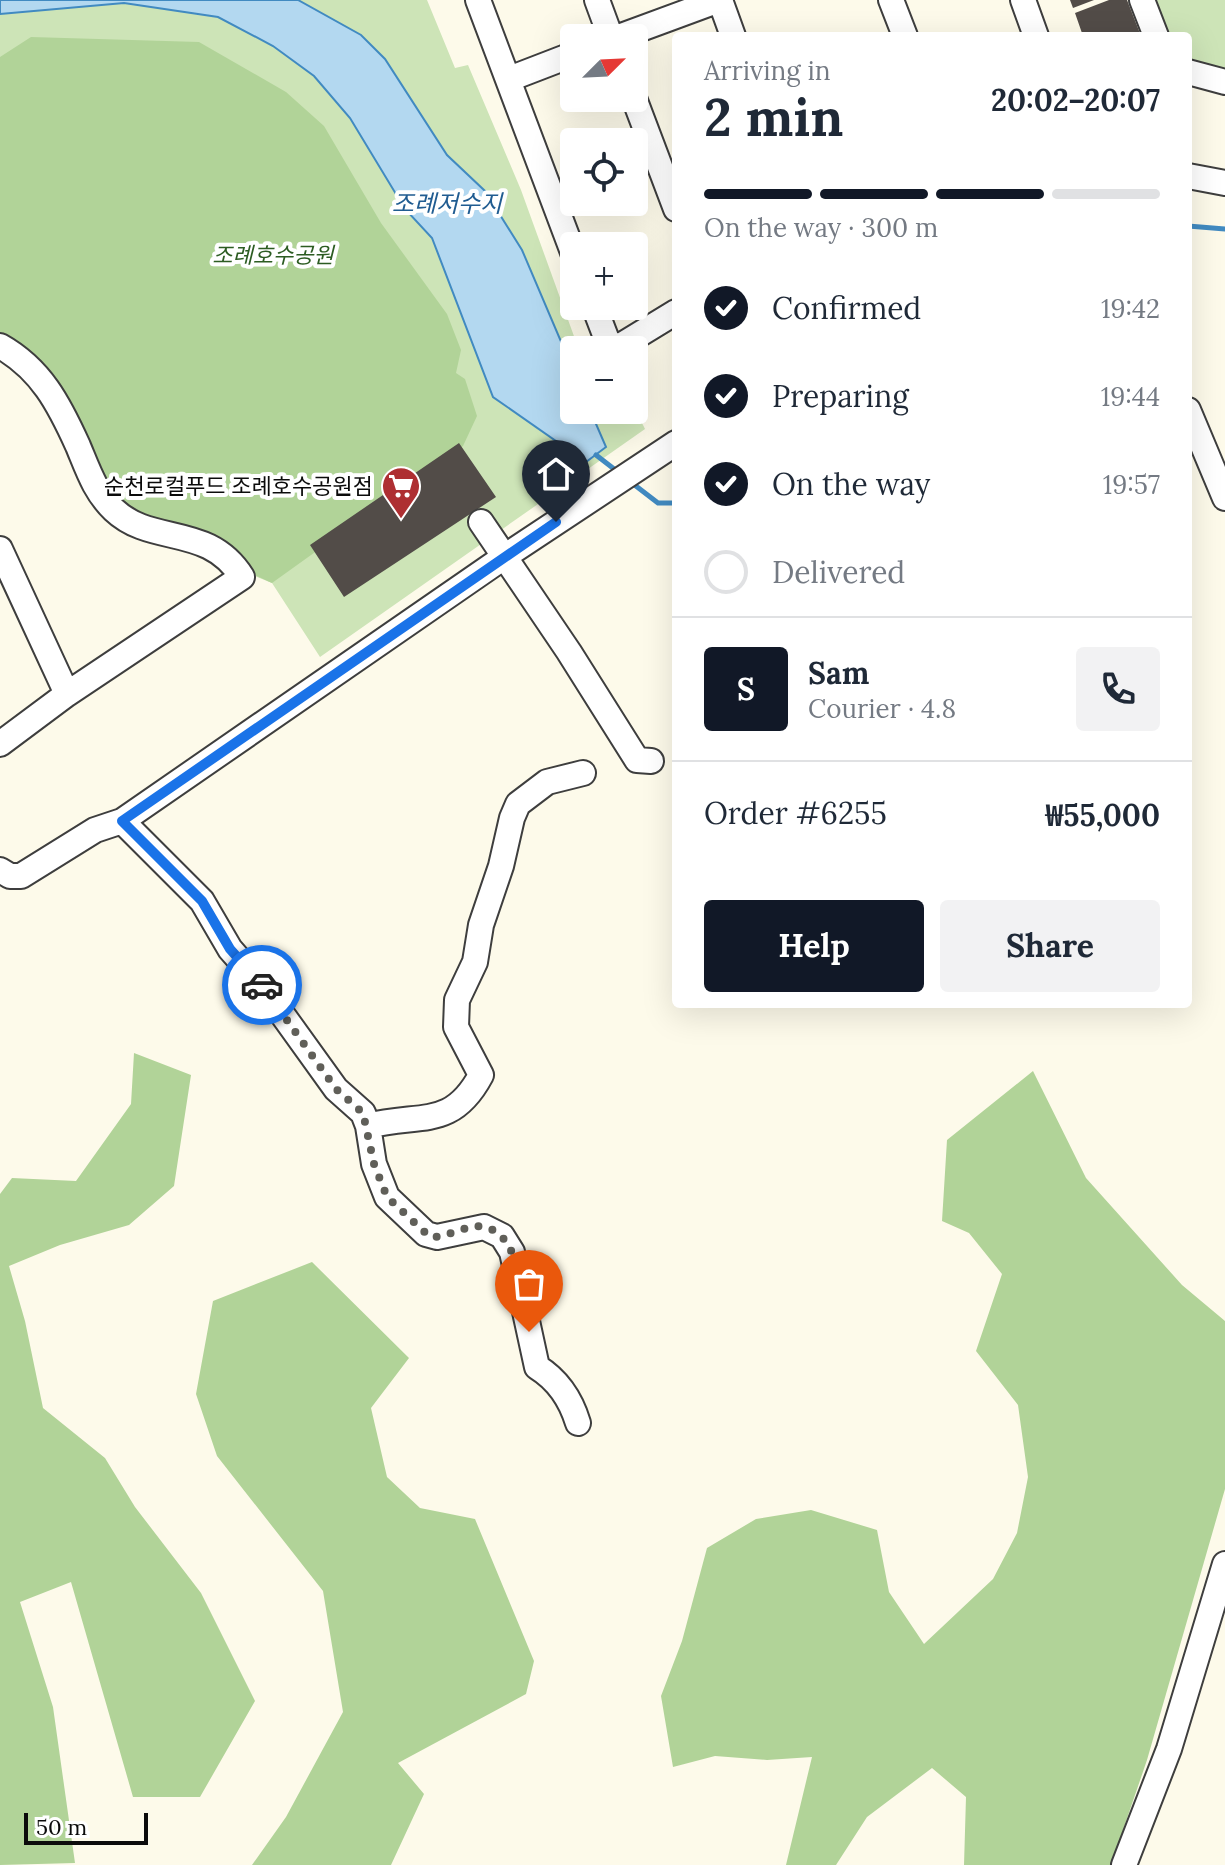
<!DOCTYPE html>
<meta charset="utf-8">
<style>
:root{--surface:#fff;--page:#f2f2f3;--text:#1f2937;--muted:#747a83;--line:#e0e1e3;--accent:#111827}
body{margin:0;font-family:Lora,"Noto Sans KR",serif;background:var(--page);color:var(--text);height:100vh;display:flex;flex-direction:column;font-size:30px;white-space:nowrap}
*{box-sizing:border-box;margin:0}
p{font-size:26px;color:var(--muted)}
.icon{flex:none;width:44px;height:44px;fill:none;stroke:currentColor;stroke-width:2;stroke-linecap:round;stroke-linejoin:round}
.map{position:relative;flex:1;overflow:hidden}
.drawer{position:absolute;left:672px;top:32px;width:520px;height:976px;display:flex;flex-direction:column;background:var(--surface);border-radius:8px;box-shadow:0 8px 32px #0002}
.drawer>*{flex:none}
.needle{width:52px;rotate:66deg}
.tools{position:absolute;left:560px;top:24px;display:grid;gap:16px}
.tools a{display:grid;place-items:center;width:88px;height:88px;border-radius:8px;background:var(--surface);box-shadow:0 8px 32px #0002;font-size:40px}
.scale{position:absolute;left:24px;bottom:20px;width:124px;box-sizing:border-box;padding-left:8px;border:4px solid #0b0b0b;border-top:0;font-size:22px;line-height:28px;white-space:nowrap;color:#0b0b0b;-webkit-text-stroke:6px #fff;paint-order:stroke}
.pin{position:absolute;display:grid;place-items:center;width:68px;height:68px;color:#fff;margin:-82px -34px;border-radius:50% 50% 50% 0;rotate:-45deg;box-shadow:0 0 8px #0007}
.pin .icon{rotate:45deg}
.courier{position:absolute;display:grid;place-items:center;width:80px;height:80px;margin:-40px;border:6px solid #1a73e8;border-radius:50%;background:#fff;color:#222;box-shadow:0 2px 10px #0007}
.overview em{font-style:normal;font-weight:700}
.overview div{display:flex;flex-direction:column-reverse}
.overview{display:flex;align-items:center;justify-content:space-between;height:136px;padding:0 32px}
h1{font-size:52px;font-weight:700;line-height:60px}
.bar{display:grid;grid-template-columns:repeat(4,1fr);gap:12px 8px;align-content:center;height:96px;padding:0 32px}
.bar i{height:10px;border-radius:6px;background:var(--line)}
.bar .current{background:var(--accent)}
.bar p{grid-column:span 4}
.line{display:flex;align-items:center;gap:20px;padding:0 32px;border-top:2px solid var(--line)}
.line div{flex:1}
.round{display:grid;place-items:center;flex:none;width:84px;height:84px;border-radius:8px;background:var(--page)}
ol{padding:0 32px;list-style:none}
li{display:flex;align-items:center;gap:24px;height:88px}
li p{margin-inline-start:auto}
li .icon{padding:8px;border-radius:50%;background:var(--accent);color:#fff;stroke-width:4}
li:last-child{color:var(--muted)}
li i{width:44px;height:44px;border:4px solid var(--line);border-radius:50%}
.cta{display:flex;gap:16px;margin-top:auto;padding:16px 32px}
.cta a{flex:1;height:92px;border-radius:8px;background:var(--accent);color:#fff;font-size:32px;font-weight:700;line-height:92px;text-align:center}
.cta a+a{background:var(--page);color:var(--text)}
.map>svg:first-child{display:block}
.green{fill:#cde4b7}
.forest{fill:#b1d398}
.water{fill:#b3d8f0;stroke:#418ac1;stroke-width:2}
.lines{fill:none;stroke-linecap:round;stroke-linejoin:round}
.stream{stroke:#418ac1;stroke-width:5}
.building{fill:#524c48}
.minor-casing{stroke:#3e3e3e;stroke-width:28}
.minor{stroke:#fff;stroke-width:24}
.done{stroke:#605f59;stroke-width:8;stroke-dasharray:0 14.4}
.route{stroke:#1a73e8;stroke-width:10}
.labels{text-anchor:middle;stroke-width:8;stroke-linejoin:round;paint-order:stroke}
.park-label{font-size:22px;font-style:italic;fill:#2c5c22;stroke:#fff}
.poi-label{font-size:22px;fill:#0b0b0b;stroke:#fff;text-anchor:end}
.water-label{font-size:24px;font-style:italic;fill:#205c91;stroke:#fff}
</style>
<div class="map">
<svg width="1225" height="1865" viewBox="0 0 1225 1865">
<rect width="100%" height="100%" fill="#fdfaea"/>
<!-- green -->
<path class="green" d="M0,0H427L455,68L468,65L521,190L579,350H574V410H634V407L645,429L320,657L272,583L250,574L65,400L37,358L0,337Z
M1150,0H1225V73L1188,63V36H1163Z"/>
<!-- forest -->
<path class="forest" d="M31,37L199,42L286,92L324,126L381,223L447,314L461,350L456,373L465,379L477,416L463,446L272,583C243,570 114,510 101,489C67,436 74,364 0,337V57Z
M134,1053L191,1075L174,1186L129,1225L60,1245L9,1266L25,1321L43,1408L105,1458L135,1507L201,1593L255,1701L200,1797H133L71,1582L20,1602L53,1707L75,1863L0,1865V1194L12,1178L76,1181L131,1104Z
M1033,1071L1086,1178L1182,1285L1225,1321V1489L1147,1760L1111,1865H964L966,1797L932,1768L867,1817L836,1865H786L812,1757L767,1760L715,1756L673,1767L661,1696L682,1641L707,1548L756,1519L811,1510L877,1530L889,1592L924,1644L993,1579L1017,1533L1028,1477L1018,1405L976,1351L1002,1274L969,1233L942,1221L947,1140Z
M312,1262L409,1358L371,1408L387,1477L420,1508L475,1519L534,1661L526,1694L398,1763L424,1794L391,1865H252L286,1817L343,1712L323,1591L217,1456L196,1394L213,1301Z"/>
<!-- water -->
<path class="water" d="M0,0H298L361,35L385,59L447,155L485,191L522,250L574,372V410H590L606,447L586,462L493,397L432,238L405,209L350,118L314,76L273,46L218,17L124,3L0,14Z"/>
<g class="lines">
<!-- stream -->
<path class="stream" d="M1188,226L1225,229
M596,455L618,472
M632,483L658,503H676"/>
</g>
<!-- building -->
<path class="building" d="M1070,0H1094L1073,8Z
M1109,0H1127L1141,36H1083L1075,13Z
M459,443L496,497L344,597L310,545Z"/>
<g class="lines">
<defs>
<path id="minor" d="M478,0L574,255
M597,0L611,38
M720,0L733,36
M891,0L905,36
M1023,0L1036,36
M1142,0L1156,36
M616,38L719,0
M1188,72L1225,82
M509,79L574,54
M634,98L676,209
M1188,176L1225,183
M594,306L607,340L617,348L676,312
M0,346C41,369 59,404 78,446C88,470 95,492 114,510C152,546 208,523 242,577L67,694L0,744
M1188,410L1225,498
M481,522L569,652L637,760L651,761
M0,549L67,694
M122,821L202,901L230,949L259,982L336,1089L363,1113L368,1126C419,1112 451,1131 481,1075L456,1027L457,1000L475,962L481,925L501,866L512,818L518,804L547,782L583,773
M0,870L10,876H21L95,830L122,821L504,557L676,443
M368,1126L374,1164L387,1197L426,1234L437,1237L484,1227L502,1236L512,1252L537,1367C558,1380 571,1400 578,1423
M1124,1865L1169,1749L1225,1564"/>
</defs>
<!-- minor casing -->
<use href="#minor" class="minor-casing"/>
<!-- minor -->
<use href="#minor" class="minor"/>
</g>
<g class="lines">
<!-- done -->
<path class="done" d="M262,985L336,1089L363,1113L374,1164L387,1197L430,1237C448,1238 467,1223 485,1227C523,1236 521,1302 529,1332"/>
<!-- route -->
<path class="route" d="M262,985L230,949L202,901L122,821L556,522"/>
</g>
<!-- icons -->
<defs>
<symbol id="supermarket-pin" viewBox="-11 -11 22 30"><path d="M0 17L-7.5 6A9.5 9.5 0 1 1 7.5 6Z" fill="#ae2f32" stroke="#fff"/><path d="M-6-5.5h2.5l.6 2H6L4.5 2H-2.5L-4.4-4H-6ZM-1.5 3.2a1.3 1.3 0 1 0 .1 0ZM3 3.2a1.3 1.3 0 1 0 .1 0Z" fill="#fff"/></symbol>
</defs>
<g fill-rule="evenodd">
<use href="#supermarket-pin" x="379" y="464" width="44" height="60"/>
</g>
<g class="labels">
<!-- park labels -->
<g class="park-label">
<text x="273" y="263">조례호수공원</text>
</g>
<!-- poi labels -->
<g class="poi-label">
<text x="373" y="494">순천로컬푸드 조례호수공원점</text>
</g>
<!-- water labels -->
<g class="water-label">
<text x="447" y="212">조례저수지</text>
</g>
</g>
</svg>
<div class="tools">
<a><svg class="needle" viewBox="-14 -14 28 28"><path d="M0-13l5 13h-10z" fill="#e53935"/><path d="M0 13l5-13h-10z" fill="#747a83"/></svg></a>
<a><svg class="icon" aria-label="locate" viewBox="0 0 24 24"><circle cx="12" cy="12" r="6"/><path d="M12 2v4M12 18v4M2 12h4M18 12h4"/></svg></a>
<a>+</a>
<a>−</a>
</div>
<div class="scale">50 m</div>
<div class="pin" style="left:529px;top:1332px;background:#ea580c"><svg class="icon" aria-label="bag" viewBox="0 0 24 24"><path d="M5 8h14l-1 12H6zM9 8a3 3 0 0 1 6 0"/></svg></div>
<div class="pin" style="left:556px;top:522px;background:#1f2937"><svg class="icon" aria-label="home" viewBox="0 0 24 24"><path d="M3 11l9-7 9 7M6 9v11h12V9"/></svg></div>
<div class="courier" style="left:262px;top:985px"><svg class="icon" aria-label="car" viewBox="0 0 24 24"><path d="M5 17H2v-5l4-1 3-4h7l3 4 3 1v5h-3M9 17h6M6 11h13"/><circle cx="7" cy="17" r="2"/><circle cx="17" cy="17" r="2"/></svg></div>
<section class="drawer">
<div class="overview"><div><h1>2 min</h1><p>Arriving in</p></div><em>20:02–20:07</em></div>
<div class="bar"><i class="current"></i><i class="current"></i><i class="current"></i><i></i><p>On the way · 300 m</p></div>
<ol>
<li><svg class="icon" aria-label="check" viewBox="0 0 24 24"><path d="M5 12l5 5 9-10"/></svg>Confirmed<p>19:42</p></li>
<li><svg class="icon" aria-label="check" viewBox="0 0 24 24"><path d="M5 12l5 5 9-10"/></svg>Preparing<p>19:44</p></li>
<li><svg class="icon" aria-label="check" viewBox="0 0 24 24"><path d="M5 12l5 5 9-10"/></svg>On the way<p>19:57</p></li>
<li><i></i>Delivered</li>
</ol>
<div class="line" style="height:144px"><b class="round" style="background:var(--accent);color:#fff">S</b><div><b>Sam</b><p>Courier · 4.8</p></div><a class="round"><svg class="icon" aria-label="phone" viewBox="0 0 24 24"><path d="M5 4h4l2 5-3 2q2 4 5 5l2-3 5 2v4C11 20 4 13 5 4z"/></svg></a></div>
<div class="line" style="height:104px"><div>Order #6255</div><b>₩55,000</b></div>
<div class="cta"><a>Help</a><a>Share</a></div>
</section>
</div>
